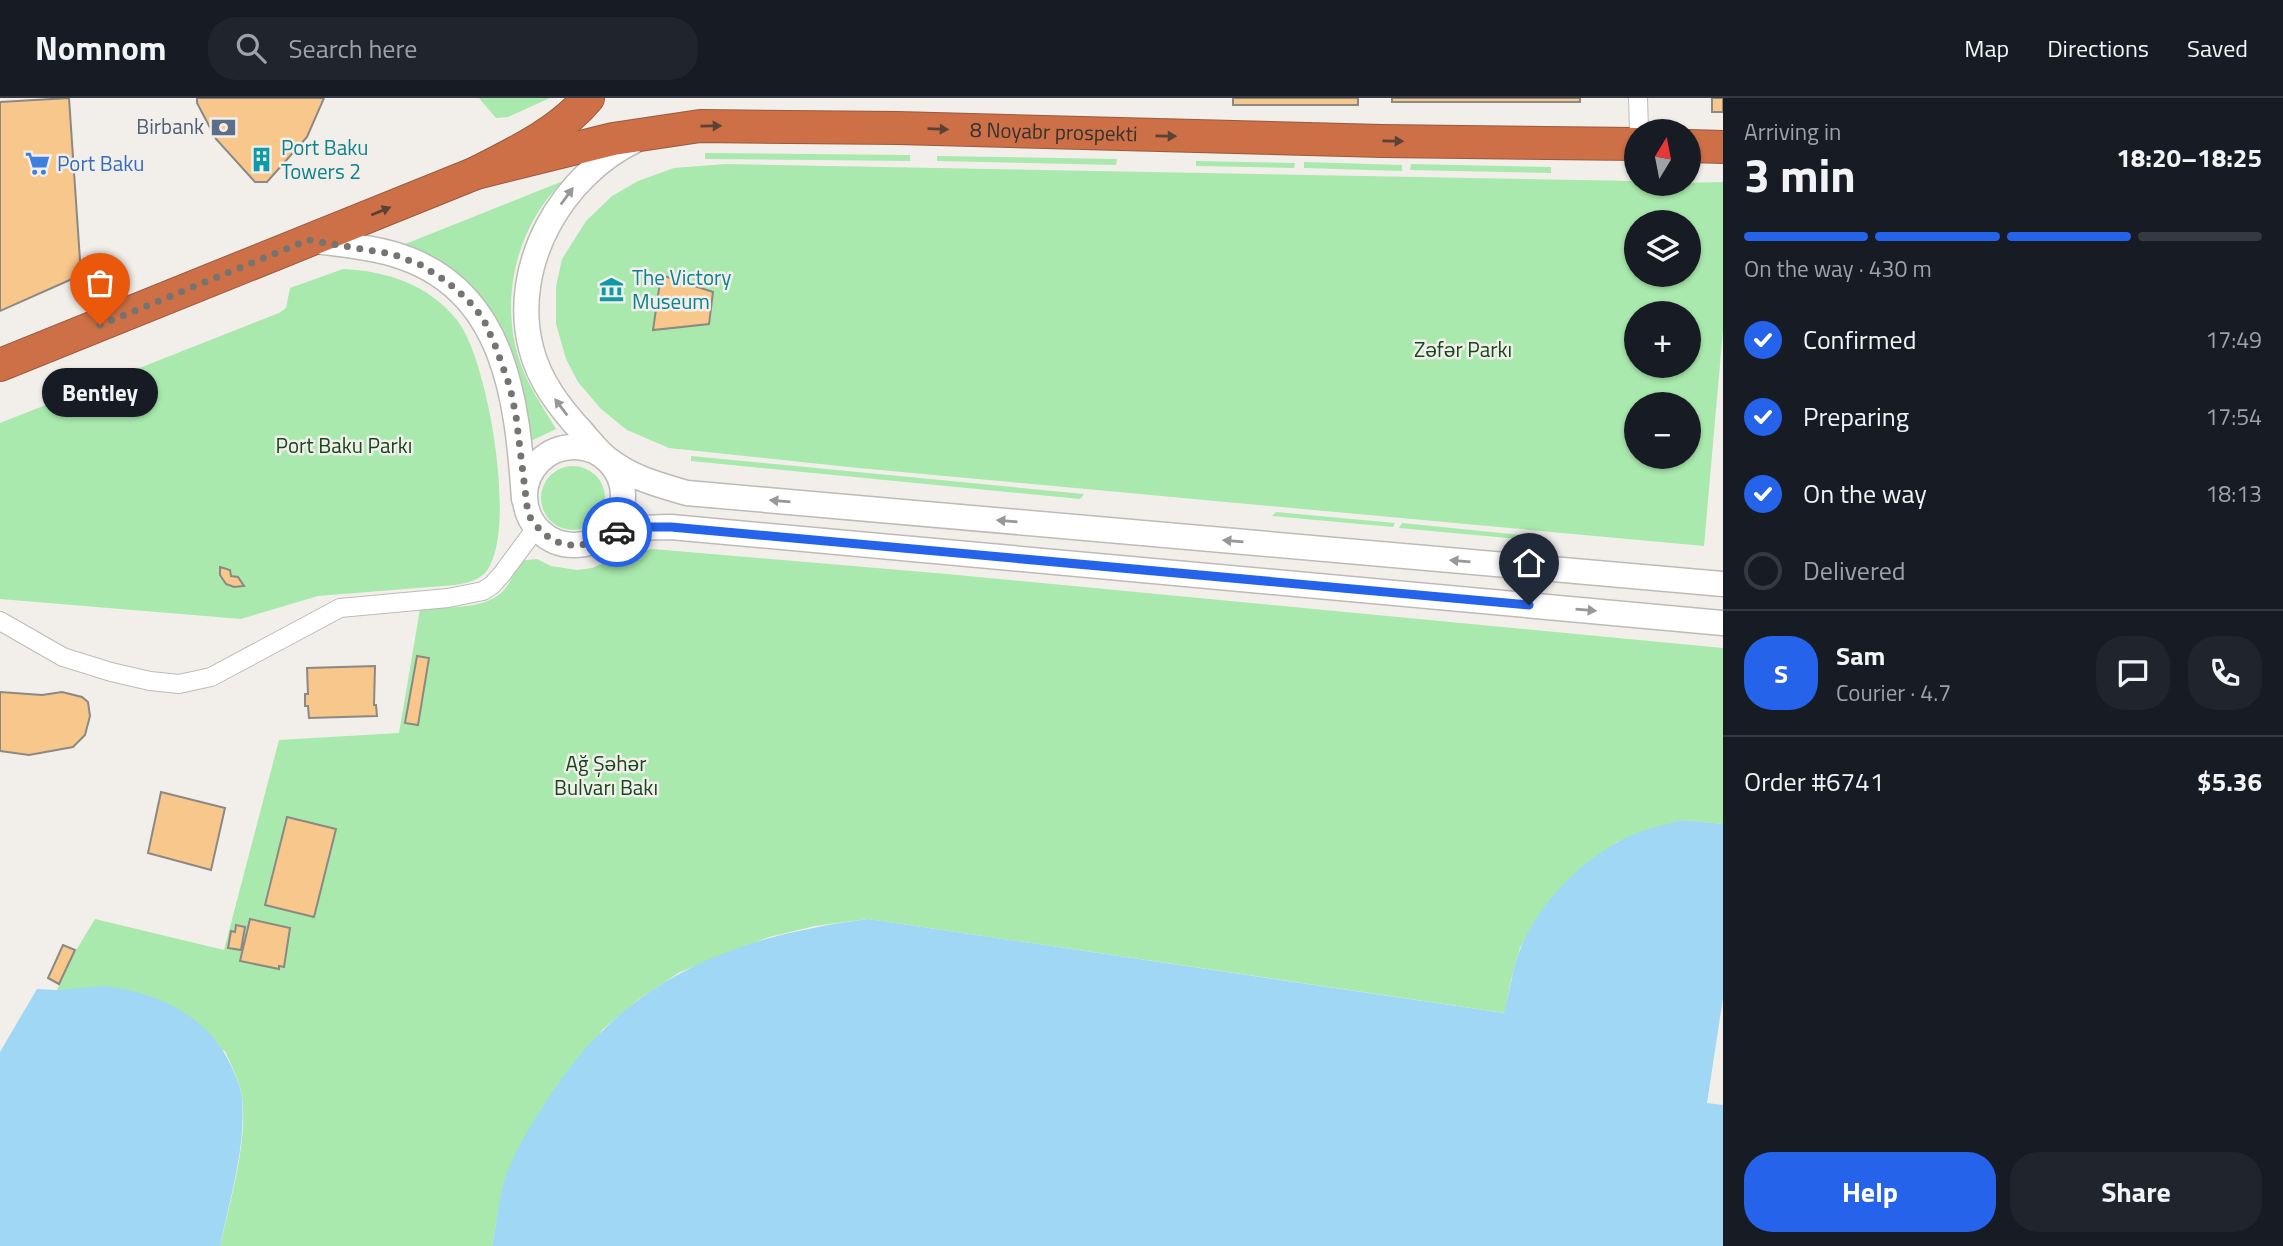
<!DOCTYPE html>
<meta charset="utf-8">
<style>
:root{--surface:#171b24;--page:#20242c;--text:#f1f3f6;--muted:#9ea1a6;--line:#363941;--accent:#2563eb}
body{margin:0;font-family:"Titillium Web",sans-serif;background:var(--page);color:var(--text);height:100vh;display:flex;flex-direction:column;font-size:26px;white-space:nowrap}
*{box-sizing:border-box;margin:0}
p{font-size:23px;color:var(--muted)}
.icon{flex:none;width:38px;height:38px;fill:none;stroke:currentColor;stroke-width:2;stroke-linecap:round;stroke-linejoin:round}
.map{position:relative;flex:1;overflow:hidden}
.details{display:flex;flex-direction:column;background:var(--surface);width:560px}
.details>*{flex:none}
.needle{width:46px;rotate:10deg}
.tools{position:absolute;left:1624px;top:21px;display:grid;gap:14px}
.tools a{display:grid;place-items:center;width:77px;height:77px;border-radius:50%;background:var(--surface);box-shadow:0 2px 5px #0004;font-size:35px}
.pin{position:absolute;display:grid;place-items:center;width:60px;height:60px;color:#fff;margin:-72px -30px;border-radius:50% 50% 50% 0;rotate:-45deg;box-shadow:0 0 7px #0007}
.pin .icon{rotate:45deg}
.courier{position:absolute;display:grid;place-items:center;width:70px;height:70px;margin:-35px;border:5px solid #2563eb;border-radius:50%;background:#fff;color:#222;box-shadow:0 2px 9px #0007}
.bubble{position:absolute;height:49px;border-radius:24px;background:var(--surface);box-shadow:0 2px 5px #0004;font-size:23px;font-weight:700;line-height:49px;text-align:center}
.head em{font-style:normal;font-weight:700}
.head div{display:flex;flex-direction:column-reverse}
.head{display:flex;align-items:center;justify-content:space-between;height:119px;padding:0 21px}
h1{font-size:46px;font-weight:700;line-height:52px}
.bar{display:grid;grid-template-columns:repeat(4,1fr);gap:10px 7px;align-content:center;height:84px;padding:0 21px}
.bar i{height:9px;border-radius:5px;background:var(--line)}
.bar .active{background:var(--accent)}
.bar p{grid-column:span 4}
.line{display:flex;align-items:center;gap:18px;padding:0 21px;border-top:2px solid var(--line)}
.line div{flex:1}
.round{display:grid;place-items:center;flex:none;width:74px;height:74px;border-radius:28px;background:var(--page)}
ol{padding:0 21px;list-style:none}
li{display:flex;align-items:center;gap:21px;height:77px}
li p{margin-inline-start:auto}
li .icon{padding:7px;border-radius:50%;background:var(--accent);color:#fff;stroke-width:4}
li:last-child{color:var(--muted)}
li i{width:38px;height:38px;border:4px solid var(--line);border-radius:50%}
.cta{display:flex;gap:14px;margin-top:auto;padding:14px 21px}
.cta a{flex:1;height:80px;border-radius:28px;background:var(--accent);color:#fff;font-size:28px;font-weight:700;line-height:80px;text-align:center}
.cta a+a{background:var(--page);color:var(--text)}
header{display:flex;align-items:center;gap:42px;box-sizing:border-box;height:98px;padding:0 35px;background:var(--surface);border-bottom:2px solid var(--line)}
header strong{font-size:33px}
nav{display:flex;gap:38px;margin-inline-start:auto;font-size:24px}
.search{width:490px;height:63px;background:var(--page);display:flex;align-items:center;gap:18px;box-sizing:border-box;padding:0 24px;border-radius:28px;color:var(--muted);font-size:26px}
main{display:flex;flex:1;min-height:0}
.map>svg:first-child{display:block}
.green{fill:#a9e9ad;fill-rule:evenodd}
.water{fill:#9fd7f4}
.pier{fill:#f2efeb}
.building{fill:#f7c78b;stroke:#8c8985;stroke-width:2}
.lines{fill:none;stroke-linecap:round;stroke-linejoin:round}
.street-casing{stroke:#bebbb7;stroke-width:20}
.secondary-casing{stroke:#bebbb7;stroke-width:27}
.highway-casing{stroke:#985a3f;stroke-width:34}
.street{stroke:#fff;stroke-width:18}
.secondary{stroke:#fff;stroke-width:24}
.highway{stroke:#ce7047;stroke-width:32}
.oneway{fill:#5a4236}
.oneway2{fill:#999898}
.done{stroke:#767471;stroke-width:7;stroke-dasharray:0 12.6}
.route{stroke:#2563eb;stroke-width:9}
.labels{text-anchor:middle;stroke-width:5;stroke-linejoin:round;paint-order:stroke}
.service-label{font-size:21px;fill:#4e5e75;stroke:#f2efeb;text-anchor:end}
.street-label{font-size:21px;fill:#333230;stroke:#f2efeb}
.culture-label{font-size:21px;fill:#0d838f;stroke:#f2efeb;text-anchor:start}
.shop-label{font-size:21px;fill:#366cbe;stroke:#f2efeb;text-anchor:start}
.park-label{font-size:21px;fill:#15481d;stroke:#f2efeb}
</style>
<header>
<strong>Nomnom</strong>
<div class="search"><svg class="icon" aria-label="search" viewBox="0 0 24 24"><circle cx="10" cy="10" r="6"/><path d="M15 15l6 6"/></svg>Search here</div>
<nav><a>Map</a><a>Directions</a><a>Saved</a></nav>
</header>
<main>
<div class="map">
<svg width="1723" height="1148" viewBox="0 0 1723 1148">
<rect width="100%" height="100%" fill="#f2efeb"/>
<!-- green -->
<path class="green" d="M479,0H550L508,19L496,20Z
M705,55L910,57V63L705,61Z
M937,58L1117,61L1116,67L937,63Z
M1196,63L1295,65L1294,70L1196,68Z
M1304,64L1402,67V73L1304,70Z
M725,66L1636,83V86L1723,84V232L1704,448L848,369L669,350L627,332L601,311L578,284L566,261L556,226V189L562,161L586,123L612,98L638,83L674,70ZM1636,124H1689V177H1636ZM1636,215H1689V268H1636ZM1636,306H1689V359H1636Z
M1411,66L1551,69V75L1410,72Z
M563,83C516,129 499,202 520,264C528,288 543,309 556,331L531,343C523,292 509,227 472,189C455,170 428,157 405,146Z
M343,171C386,173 428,186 457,222C488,260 519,437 485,475C477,483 466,485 455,487L318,498L241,521L0,501V325L279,215L286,210L290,190Z
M691,358L1084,396L1080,401L691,363Z
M541 400a32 32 0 1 1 64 0a32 32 0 1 1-64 0Z
M1276,414L1395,425L1393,429L1272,418Z
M1402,425L1531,438L1530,442L1399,430Z
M653,451L947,476L1723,550V726L1683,722L1617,744L1578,774L1538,819L1520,850L1511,882L1505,915L868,821L815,828L769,839L680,874L639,901L602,932L503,1088L492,1148H220C230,1103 248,1045 242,999C240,984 231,967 225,953L57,892L72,859L95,821L224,852L279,642L399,635L420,511C463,507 507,516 517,463L537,461L551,468L577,472L592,470L625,456Z"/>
<!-- water -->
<path class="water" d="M1683,722L1723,726V1148H492C496,1129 498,1109 502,1091C510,1061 528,1031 545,1005C622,882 730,839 868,821L1504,915C1510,894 1512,872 1520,852C1537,808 1576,768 1616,745C1636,733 1660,728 1683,722Z
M104,888C157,894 210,918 232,970C236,979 241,990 242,1000C246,1050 230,1100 220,1148H0V954L37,891L57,892Z"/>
<!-- pier -->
<path class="pier" d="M1723,900V1007L1707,1005Z"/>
<!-- building -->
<path class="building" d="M69,0L81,177L0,213V4Z
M197,0H324L307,39L267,84H255L216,41L197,5Z
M1233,0H1358V7H1233Z
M1392,0H1580V4H1392Z
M1712,0H1723V14H1712Z
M661,177L713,194L709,226L653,232Z
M220,469L230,472L231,478L238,479L244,488L234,489L226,486L220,477Z
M417,558L429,560L418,627L405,625Z
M375,568L374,607H376L377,618L309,620L308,608H305V596H308L307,570Z
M0,594L42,597L62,594L82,599L88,604L90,618L85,637L73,649L29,657L0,653Z
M161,694L225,710L211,772L148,755Z
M287,719L336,731L314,819L265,807Z
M250,821L290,830L284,869L279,868V871L240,863Z
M236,827L245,829L241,852L228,850L231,833L235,834Z
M63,847L75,852L59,886L48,880Z"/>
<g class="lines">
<defs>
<path id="street" d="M1638,0L1639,33
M0,523L63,559L111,574L150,583L179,586L211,579L340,510L448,500L483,493L492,487L502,476L536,430"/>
<path id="secondary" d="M636,42C562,77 510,167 531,250C539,283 560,310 583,335C591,344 599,355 609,362C632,380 659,387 687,395L1723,486
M308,142C336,146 366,148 393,156C506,189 517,301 524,401
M525 398a49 49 0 1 1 98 0a49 49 0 1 1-98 0Z
M594,444C618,431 643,429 671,429L1723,525"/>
<g id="highway">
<path d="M1689,48L1723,49"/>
<path id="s1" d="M476,75L613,41L700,28L898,30L1382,43L1636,46"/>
<path d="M0,267L476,75C515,55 560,34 588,0"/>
</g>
</defs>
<!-- street casing -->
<use href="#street" class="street-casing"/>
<!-- secondary casing -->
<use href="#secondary" class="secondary-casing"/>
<!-- highway casing -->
<use href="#highway" class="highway-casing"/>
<!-- street -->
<use href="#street" class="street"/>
<!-- secondary -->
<use href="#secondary" class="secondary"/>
<!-- highway -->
<use href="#highway" class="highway"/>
</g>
<!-- one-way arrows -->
<defs><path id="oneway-solid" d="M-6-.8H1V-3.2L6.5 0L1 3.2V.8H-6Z" transform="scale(1.75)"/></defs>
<g class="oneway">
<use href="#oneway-solid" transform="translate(711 28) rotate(-1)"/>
<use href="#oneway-solid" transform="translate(938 31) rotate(2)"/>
<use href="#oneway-solid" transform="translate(1166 38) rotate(1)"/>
<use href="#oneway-solid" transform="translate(1393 43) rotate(1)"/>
<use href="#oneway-solid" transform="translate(381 113) rotate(-22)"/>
</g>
<g class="oneway2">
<use href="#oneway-solid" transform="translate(567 98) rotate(-54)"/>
<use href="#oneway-solid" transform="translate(561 309) rotate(-127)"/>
<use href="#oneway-solid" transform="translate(780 403) rotate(-175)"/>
<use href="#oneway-solid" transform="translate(1007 423) rotate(-175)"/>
<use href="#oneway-solid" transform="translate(1233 443) rotate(-175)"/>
<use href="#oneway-solid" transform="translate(1460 463) rotate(-175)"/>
<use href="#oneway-solid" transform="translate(1586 512) rotate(5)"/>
</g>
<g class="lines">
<!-- done -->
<path class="done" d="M100,227L308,142L392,156L421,167L446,183L467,201L483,220L495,247L510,289L516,318L528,416C542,439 562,453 590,445C599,442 607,437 617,434"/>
<!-- route -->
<path class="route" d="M617,434L646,429H671L1529,507"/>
</g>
<!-- icons -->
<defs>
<symbol id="bank-bare" viewBox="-9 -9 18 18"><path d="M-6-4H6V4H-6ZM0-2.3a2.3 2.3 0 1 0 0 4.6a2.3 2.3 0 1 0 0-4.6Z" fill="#5c6f8a" stroke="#f2efeb" stroke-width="2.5" paint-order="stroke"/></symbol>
<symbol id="building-bare" viewBox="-9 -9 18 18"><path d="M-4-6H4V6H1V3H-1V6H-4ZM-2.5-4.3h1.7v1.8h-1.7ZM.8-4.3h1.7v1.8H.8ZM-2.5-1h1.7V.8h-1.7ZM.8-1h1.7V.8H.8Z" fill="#0f9aa8" stroke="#f2efeb" stroke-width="2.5" paint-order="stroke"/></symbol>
<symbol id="supermarket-bare" viewBox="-9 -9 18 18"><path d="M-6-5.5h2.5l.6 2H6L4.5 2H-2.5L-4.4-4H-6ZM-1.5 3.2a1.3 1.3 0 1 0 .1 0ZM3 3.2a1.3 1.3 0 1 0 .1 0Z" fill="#3f7fe0" stroke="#f2efeb" stroke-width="2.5" paint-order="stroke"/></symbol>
<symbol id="museum-bare" viewBox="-9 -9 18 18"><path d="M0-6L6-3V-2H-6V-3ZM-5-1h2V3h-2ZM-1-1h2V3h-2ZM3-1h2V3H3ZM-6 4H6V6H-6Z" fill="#0f9aa8" stroke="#f2efeb" stroke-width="2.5" paint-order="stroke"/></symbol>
</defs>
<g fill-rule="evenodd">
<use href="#bank-bare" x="206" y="12" width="35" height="35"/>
<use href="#building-bare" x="244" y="44" width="35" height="35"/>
<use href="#supermarket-bare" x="20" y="48" width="35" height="35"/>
<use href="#museum-bare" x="594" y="174" width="35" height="35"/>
</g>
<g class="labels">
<!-- service labels -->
<g class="service-label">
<text x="204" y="36">Birbank</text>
</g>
<!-- street labels -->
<g class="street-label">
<text dy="7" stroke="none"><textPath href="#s1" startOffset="583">8 Noyabr prospekti</textPath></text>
</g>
<!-- culture labels -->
<g class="culture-label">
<text x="281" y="57">Port Baku<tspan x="281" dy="24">Towers 2</tspan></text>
<text x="632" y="187">The Victory<tspan x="632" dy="24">Museum</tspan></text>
</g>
<!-- shop labels -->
<g class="shop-label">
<text x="57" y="73">Port Baku</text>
</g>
<!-- park labels -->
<g class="park-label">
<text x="1463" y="259">Zəfər Parkı</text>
<text x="344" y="355">Port Baku Parkı</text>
<text x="606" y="673">Ağ Şəhər<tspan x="606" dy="24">Bulvarı Bakı</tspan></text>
</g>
</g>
</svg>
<div class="tools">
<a><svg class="needle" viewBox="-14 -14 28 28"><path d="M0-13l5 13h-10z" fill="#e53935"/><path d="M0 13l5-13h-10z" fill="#9ea1a6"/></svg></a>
<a><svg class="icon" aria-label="layers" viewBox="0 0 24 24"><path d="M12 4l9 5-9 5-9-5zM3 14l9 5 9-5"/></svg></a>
<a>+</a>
<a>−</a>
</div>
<div class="pin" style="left:100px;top:227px;background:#ea580c"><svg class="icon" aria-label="bag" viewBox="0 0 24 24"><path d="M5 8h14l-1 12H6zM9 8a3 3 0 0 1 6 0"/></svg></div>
<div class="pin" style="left:1529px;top:507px;background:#1f2937"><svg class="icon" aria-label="home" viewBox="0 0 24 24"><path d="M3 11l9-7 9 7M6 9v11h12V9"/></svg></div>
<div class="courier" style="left:617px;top:434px"><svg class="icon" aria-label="car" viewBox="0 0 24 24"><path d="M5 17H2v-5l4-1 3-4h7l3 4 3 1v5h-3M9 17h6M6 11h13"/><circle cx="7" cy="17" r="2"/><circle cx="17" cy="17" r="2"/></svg></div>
<div class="bubble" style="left:42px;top:270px;width:116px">Bentley</div>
</div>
<section class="details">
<div class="head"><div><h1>3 min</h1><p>Arriving in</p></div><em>18:20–18:25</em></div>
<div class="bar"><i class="active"></i><i class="active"></i><i class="active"></i><i></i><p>On the way · 430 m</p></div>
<ol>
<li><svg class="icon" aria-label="check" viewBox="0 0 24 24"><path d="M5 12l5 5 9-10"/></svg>Confirmed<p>17:49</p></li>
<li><svg class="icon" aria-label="check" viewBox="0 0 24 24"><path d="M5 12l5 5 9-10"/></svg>Preparing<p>17:54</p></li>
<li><svg class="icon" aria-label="check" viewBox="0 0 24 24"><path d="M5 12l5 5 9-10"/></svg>On the way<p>18:13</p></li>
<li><i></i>Delivered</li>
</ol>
<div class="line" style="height:126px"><b class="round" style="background:var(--accent);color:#fff">S</b><div><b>Sam</b><p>Courier · 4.7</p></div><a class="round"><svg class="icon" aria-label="chat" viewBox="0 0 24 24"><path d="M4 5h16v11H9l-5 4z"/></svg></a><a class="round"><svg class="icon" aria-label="phone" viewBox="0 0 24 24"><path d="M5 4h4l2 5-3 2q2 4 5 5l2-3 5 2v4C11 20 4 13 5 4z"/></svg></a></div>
<div class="line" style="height:91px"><div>Order #6741</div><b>$5.36</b></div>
<div class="cta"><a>Help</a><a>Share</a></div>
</section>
</main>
